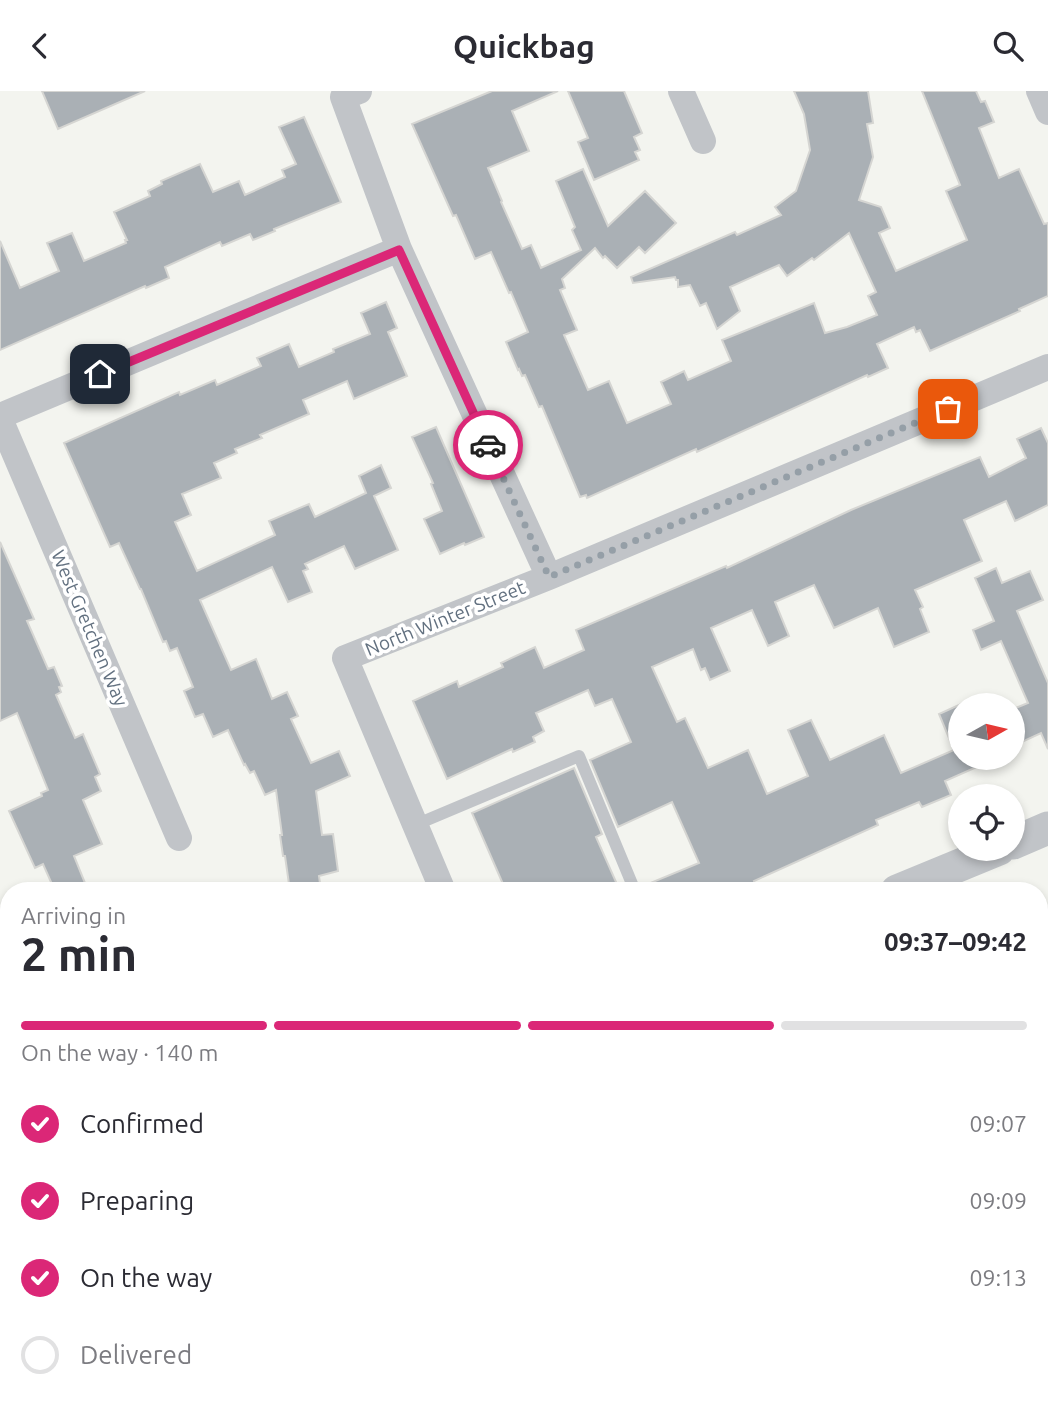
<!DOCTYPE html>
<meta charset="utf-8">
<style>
:root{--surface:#fff;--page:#f7f7f7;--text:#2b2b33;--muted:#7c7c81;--line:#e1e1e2;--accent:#db2777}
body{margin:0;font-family:Ubuntu,sans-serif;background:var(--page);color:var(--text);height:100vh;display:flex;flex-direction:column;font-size:26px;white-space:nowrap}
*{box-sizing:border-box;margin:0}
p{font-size:23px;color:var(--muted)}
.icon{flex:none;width:38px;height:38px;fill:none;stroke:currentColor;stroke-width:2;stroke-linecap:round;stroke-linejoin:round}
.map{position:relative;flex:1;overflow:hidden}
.panel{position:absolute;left:0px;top:791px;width:1048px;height:527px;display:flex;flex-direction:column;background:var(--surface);border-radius:28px 28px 0 0;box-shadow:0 4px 10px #0003}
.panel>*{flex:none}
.needle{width:46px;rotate:82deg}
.fabs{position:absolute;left:948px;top:602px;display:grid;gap:14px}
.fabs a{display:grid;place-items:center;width:77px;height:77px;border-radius:50%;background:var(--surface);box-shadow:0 4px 10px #0003;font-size:35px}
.pin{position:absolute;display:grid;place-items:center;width:60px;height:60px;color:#fff;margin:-30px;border-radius:14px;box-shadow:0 4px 10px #0006}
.courier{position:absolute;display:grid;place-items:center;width:70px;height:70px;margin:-35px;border:5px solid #db2777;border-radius:50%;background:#fff;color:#222;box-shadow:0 2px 9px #0007}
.headline em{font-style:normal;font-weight:700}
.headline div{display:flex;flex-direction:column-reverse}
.headline{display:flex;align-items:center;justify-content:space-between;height:119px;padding:0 21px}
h1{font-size:46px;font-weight:700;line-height:52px}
.bar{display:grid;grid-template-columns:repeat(4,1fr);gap:10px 7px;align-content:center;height:84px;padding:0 21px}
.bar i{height:9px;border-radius:5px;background:var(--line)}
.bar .active{background:var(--accent)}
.bar p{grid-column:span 4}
ol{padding:0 21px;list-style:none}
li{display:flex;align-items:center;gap:21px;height:77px}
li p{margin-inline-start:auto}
li .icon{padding:7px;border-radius:50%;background:var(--accent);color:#fff;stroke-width:4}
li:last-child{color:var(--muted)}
li i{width:38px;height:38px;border:4px solid var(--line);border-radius:50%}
header{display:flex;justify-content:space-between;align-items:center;height:91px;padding:0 21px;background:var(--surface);font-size:32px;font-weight:700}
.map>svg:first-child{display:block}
.built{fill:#e4e5e3}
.building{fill:#aab0b5;stroke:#d5d5d2;stroke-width:2}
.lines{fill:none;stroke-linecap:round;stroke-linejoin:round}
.service{stroke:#c1c4c8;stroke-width:12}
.minor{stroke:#c1c4c8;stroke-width:26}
.tertiary{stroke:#c1c4c8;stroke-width:33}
.done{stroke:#959fa7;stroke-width:7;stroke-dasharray:0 12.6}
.route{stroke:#db2777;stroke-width:9}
.labels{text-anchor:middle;stroke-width:7;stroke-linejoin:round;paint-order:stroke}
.street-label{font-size:19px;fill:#637180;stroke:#fff}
</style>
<header><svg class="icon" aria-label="back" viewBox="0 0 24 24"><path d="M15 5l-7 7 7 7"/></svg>Quickbag<svg class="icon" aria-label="search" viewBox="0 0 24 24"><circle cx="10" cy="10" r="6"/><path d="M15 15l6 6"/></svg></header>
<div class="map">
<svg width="1048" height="1317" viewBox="0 0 1048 1317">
<rect width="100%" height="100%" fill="#f3f4ef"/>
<!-- built -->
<path class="built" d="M1040,1225L1048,1228V1317H914L911,1309H1040Z"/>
<!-- building -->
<path class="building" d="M42,0H145L58,38Z
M492,0H558L512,20L529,60L488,77L502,110L501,111L522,158L531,154L541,177L581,159L572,139L575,136L556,90L583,78L608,135L645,100L676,132L645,162L639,156L617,177L605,165L603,167L595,157L562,188L565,197L560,199L577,239L564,244L588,299L609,290L627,332L671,313L661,291L684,280L688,289L731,270L722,249L814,212L825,242L847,236L877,224L868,205L876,201L849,142L814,169L812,167L787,185L779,174L730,196L740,220L717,238L706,212L700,215L690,194L678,196V189H676L675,186L633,192L631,186L735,141L737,144L781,124L775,116L796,100L810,59L804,23L794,0H868L873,32L867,33L873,66L859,109L881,116L890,137L879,142L896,180L967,149L946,100L960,94L922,0H976L981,11L985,10L994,31L979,37L999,87L1019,78L1044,133L1048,132V205L1019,218L1020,220L930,260L920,239L916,241L914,236L877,253L888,277L868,286L867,284L697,361L696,358L587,407L586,404L580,406L542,315L539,316L525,284L522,285L519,278L518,279L506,251L528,241L511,201L509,202L491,161L475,168L456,124L453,125L412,33Z
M568,0H624L642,42L634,46L640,59L635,61L639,69L594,89L578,51L588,47Z
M304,26L341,111L274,138L275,140L253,149L250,143L222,155L220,151L165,176L169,187L146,197L145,195L0,259V150L20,197L59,180L47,152L72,142L84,170L126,152L125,149H127L114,121L150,105L148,100L162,93L161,90L200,73L213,101L239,90L245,104L285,86L282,79L296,73L279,36Z
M386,211L397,237L388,241L407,285L354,308L347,290L303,309L309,323L260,344L262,347L235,358L237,362L214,372L221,387L182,403L191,424L175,431L197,480L275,444L269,430L309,413L315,426L366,402L359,385L381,374L391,397L374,405L398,459L355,478L344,455L305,473L308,478L303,480L312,501L288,511L272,476L200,509L231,579L256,568L272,608L287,601L298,625L291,628L311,672L339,660L350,685L316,700L322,744L333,743L338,780L319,785L321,800H290L285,765H283L280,744H282L276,699L265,704L254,680L250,682L245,673L244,674L228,639L213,646L203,623L195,626L184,600L193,596L177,557L170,560L166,550L163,551L141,498H140L119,452L110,456L64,352L179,301L180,304L215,289L217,294L261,275L257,267L289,253L299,276L334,261L333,258L370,243L361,222Z
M436,336L484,446L465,454L464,452L440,463L424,428L442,420L431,393L433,392L412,346Z
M1041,337L1048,352V414L1015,430L1006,410L964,429L982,470L915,499L923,516L920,518L929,541L894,556L878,517L834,537L814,494L775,511L789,545L768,555L752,519L711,537L730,580L710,589L705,577L701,579L693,558L652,576L677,631L685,627L708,677L748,659L767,703L808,685L788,639L811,629L830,669L884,644L901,682L954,659L939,623L961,613V667H997L945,690L951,704L922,716L919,711L876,729L878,734L754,790L758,800H644L643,795L699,772L672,711L618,736L590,669L631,651L612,608L595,615L588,599L536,622L544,640L533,646L535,651L513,661L512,658L447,688L413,610L457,590L459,596L503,576L501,572L535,556L544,577L584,559L576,539L726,475L727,477L851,419L980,366L989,386L1026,367L1017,348Z
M0,451L34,528L27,530L48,578L54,576L62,595L59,596L61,601L56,604L75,647L83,643L100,683L95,686L101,700L83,709L102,753L74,765L85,792L68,800H55L43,773L35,777L9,720L42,705L41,702L48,699L17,622L0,630Z
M996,477L1002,492L1030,480L1043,509L1017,520L1048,592V658L1041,642L1013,655V618L1028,612L1001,550L981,559L973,539L994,530L975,487Z
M574,677L602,743L596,746L620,800H506L472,722Z"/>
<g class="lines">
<!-- service -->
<path class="service" d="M415,734L579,665L635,800
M192,1309L195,1317"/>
<!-- minor -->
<path class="minor" d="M359,0L343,6L399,158L549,486
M681,0L703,50
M1039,0L1048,21
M0,325L399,158
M0,328L179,747
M443,800L345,567L549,486L1048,276
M1040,1123L1048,1143
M620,1309L624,1317
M0,1316V1317
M543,1317L562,1309"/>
<!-- tertiary -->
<path class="tertiary" d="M1013,752L1048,737
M897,800L999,758
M0,1186L9,1182"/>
</g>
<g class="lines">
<!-- done -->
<path class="done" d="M488,354L549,486L948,318"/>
<!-- route -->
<path class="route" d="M100,283L399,159L488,354"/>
</g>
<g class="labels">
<!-- street labels -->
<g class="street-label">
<text transform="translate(445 527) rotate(-22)" y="7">North Winter Street</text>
<text transform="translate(90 537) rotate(67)" y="7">West Gretchen Way</text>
</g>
</g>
</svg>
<div class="fabs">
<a><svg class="needle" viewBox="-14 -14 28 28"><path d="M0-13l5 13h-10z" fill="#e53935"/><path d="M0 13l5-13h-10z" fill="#7c7c81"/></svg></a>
<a><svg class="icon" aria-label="locate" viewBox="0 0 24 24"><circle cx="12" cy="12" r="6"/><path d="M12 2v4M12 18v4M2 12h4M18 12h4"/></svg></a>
</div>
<div class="pin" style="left:948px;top:318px;background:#ea580c"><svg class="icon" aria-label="bag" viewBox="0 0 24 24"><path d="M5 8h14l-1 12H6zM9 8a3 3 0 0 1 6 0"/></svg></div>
<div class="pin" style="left:100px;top:283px;background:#1f2937"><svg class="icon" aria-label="home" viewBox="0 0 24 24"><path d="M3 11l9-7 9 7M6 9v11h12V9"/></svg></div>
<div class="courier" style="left:488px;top:354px"><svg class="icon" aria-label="car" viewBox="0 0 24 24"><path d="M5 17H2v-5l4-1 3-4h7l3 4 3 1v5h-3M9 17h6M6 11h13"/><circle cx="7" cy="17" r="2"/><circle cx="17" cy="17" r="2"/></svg></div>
<section class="panel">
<div class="headline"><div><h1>2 min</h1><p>Arriving in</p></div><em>09:37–09:42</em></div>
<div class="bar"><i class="active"></i><i class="active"></i><i class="active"></i><i></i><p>On the way · 140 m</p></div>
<ol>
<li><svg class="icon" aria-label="check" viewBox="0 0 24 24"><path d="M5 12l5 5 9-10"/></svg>Confirmed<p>09:07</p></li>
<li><svg class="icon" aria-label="check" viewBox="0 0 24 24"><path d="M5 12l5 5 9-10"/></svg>Preparing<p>09:09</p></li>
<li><svg class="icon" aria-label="check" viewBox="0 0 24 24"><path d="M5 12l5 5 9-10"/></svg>On the way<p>09:13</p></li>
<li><i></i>Delivered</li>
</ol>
</section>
</div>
